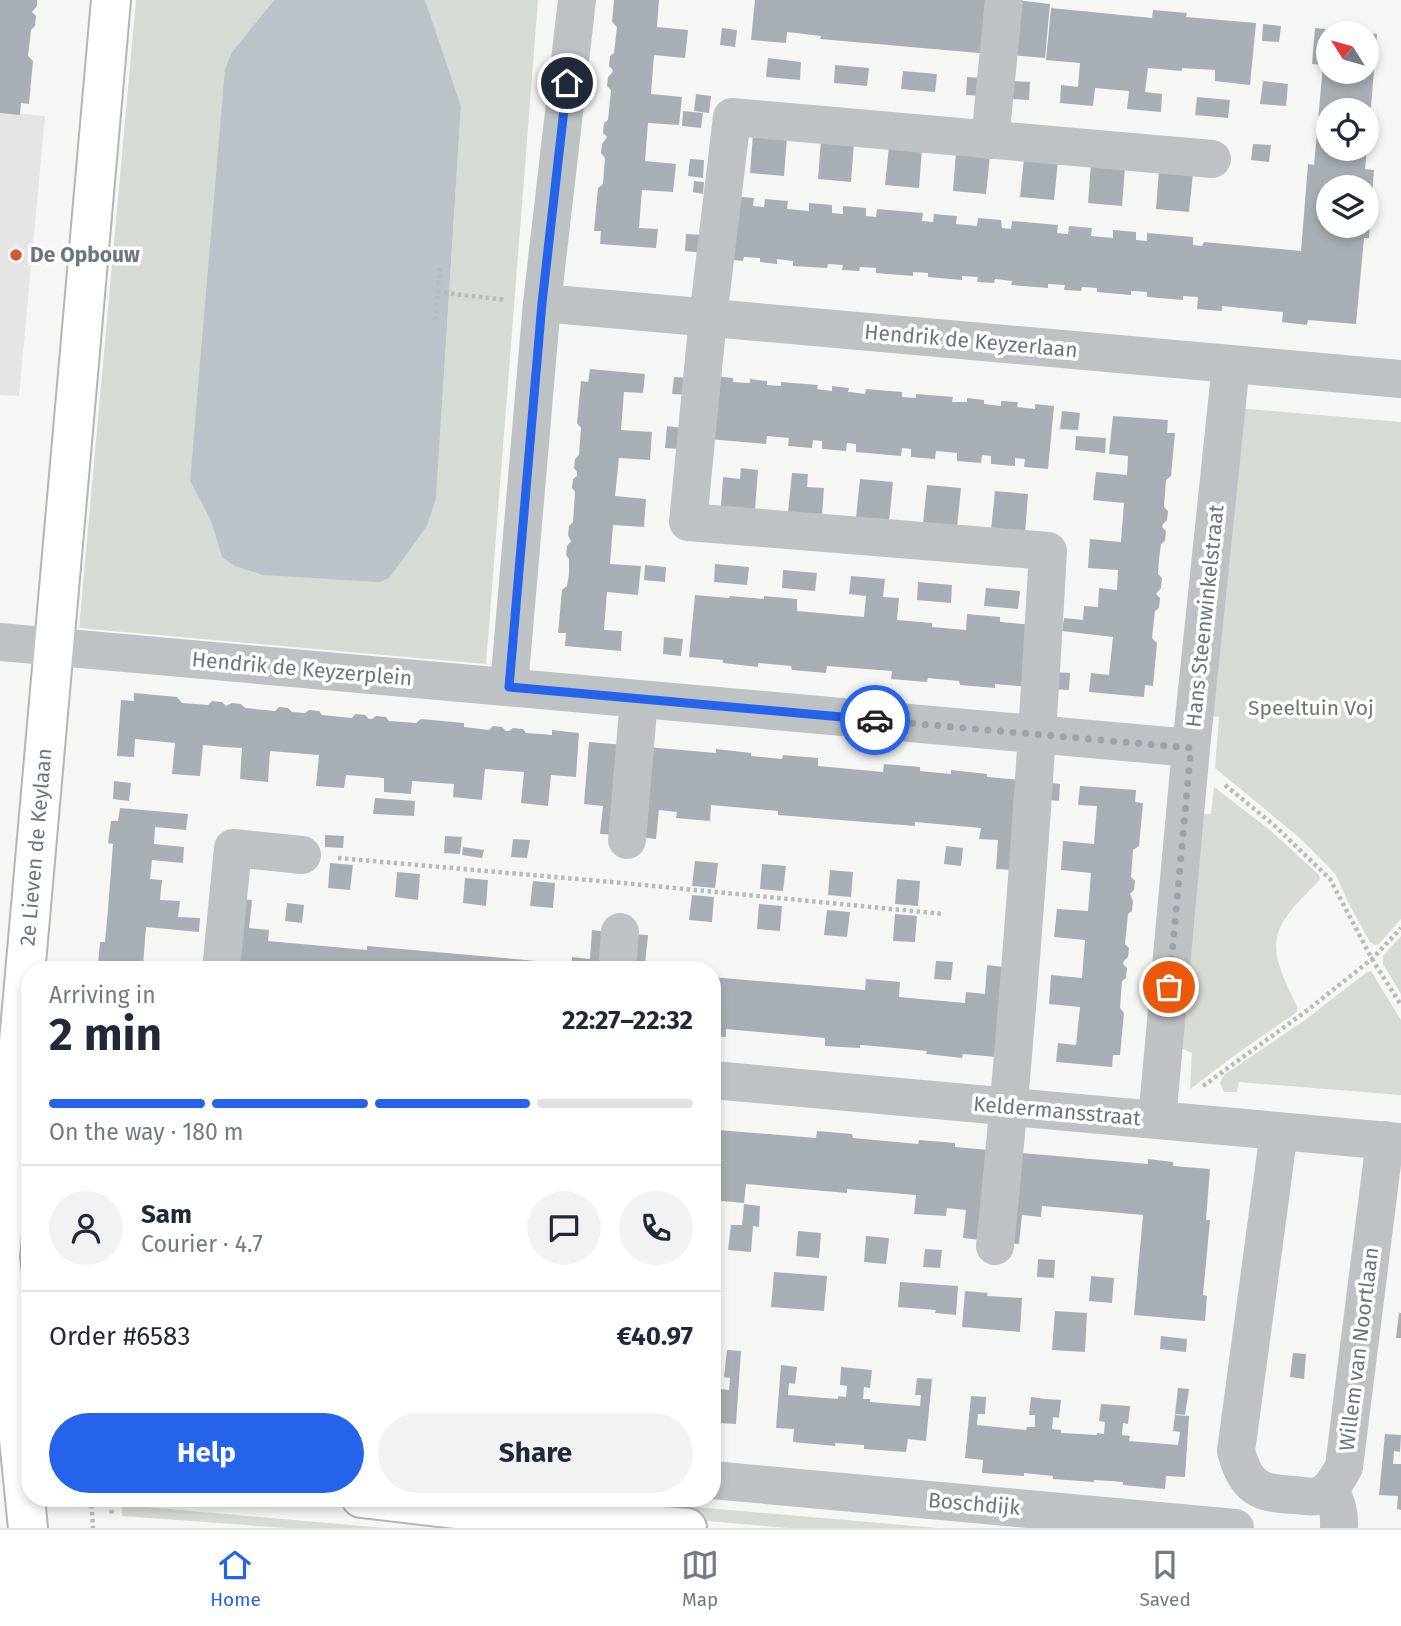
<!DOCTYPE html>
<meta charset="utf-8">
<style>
:root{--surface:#fff;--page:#f2f2f3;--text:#1f2937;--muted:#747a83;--line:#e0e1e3;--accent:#2563eb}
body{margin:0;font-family:"Fira Sans",sans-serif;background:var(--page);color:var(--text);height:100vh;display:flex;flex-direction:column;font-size:26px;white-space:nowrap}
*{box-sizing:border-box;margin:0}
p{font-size:23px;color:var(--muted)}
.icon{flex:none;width:38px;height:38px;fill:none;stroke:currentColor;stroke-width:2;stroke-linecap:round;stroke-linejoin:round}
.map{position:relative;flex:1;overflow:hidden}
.side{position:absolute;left:21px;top:961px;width:700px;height:546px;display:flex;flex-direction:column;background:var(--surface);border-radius:28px;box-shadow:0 4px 10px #0003}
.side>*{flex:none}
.needle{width:46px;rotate:307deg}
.controls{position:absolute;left:1316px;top:21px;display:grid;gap:14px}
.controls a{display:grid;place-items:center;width:63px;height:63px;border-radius:50%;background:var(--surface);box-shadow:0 4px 10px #0003;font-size:35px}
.pin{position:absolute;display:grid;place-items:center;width:60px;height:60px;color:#fff;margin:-30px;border:4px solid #fff;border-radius:50%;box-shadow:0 2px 7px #0007}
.courier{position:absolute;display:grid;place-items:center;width:70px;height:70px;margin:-35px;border:5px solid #2563eb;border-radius:50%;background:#fff;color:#222;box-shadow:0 2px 9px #0007}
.summary em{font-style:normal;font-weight:700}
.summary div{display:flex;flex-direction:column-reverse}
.summary{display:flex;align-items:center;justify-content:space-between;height:119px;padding:0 28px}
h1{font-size:46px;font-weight:700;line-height:52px}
.bar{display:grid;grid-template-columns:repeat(4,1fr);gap:10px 7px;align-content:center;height:84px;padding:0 28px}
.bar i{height:9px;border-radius:5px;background:var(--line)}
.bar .current{background:var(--accent)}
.bar p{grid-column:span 4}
.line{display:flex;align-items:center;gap:18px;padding:0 28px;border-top:2px solid var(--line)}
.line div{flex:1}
.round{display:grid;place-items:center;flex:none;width:74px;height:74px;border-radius:37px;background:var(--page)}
.primary-button{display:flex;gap:14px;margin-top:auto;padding:14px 28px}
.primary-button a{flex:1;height:80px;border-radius:42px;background:var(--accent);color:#fff;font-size:28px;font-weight:700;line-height:80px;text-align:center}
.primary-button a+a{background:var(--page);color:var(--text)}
.tab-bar{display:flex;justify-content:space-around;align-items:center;height:98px;border-top:2px solid var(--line);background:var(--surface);font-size:19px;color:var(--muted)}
.tab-bar a{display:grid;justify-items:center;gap:4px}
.tab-bar .current{color:var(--accent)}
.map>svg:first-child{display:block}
.built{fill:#e4e5e4}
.green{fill:#d6dbd3}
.water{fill:#b9c3c8}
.building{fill:#a8afb4;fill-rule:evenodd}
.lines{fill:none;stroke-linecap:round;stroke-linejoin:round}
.major-casing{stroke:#b2b6b9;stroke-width:42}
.path{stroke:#b8bbbd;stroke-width:4.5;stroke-dasharray:3.5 3.5;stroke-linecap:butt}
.minor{stroke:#bec2c5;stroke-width:38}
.major{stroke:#fff;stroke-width:38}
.done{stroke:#9aa3aa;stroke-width:7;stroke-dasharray:0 12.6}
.route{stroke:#2563eb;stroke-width:9}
.poi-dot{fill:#d75633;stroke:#fff;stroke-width:2.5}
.labels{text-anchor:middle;stroke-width:7;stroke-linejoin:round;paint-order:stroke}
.poi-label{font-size:21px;font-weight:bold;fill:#687782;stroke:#fff;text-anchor:start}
.street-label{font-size:21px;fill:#687782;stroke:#fff}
.park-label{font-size:21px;fill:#6a7a66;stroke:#fff}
</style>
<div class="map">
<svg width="1401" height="1528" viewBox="0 0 1401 1528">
<rect width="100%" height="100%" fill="#f6f6f4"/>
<!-- built -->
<path class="built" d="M0,112L45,116L19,396L0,395Z"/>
<!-- green -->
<path class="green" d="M136,0H274L232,52L190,481L211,521L222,557L427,526L436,499L461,106L425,0H538L486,664L79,628Z
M1237,408L1401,422V919L1379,944L1375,945L1370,942L1349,904L1336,875L1326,864L1301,839L1215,768L1219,717L1210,716Z
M1214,787L1270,830L1319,875L1320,880C1269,929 1264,942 1297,1006V1012L1242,1050L1190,1089L1192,1053L1181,1048L1203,814H1211Z
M1401,936V994L1383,964V956Z
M1371,971L1401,1020V1095L1239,1082L1237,1092H1224L1220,1083L1224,1075L1305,1020L1367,972Z
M548,1498H615V1500L937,1528H789L695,1520Z
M122,1505L385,1528H286L122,1516Z"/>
<!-- water -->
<path class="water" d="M274,0H425L461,106L436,499L427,526L389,578L380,582L263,575L235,566L222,557L211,521L190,481L225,69L232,52Z"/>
<!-- building -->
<path class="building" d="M0,0H37V6L32,12L36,16L35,26L31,30L28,56L33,61L29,104L21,103L20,115L0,113Z
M614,0H659L657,27L688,30L685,58L654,55L651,94L682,97L679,125L648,123L645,161L676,164L673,192L642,190L639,228L658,229L656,248L600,244L601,231H594L598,188L603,184L605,158L601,153L602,144L607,137L603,133L604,123L608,120L611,90L607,86L608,77L612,73L613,70L609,66L610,56L614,53L617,27L612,22Z
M755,0H995L990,54L820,39L821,36L787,32L786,43L751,40Z
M1015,0L1050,4L1045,58L1010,55Z
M1051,8L1152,18L1153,10L1187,13L1186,17L1256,23L1250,85L1215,81V70L1182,68V71L1148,68L1145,92L1162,94L1161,112L1127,109L1129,91L1095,88L1093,106L1060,103L1061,85L1078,87L1080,63L1046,60Z
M1263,24L1281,26L1279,42L1262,41Z
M722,28L737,30L735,47L720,45Z
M1315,28L1349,31V33H1328V72H1367V33L1377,34L1369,131H1367V110H1328V149H1367L1365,169L1374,170L1369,238H1364L1356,324L1308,320L1307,325L1282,322L1283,312L1222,306V311L1197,309L1198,297L1183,296V300L1147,297V292L1134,291H1131V295L1097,292V288L1082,287L1081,291L1064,290L1065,285L1048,284V288L1011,285L1012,281L996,279H995L994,283L977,282L978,277L962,276V280L928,277V273L913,272V276L876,273V268L861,267H860L859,271L842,270L843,265L828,264L827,268L793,266V261L777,259V264L760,262V258L744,257L743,261L724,259L730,196L754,198L753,206L763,207H764L765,199L788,201L787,209L809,211V203L832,205V213L843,214V206L866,208V216L876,217L877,209L923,213L922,221L933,222L934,214L957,216L956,224L977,226L978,218L1001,220L1002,228L1011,229L1012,221L1058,225L1057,233L1068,234L1069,226L1092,228L1091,236L1113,238V230L1136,232V240L1147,241V233L1193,237V245L1202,246L1204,242L1301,251L1308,164L1314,165L1323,65L1312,64ZM1328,187H1367V226H1328Z
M768,58L801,62L800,80L766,77Z
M835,65L869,68L867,86L834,83Z
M903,71L937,74L935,92L901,89Z
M967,77L984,78L982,96L966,95Z
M1013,81L1030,82L1029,100L1012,99Z
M1263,81L1288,84L1286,106L1260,104Z
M696,94L711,96L709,113L694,111Z
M1197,97L1230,100L1228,118L1195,115Z
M683,111L703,113L701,128L682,126Z
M753,134L787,137L784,176L750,173Z
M821,140L854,143L851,182L818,179Z
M1253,144L1271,145L1269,162L1251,160Z
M889,146L922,149L919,188L885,185Z
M956,152L990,155L986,194L953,191Z
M1024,158L1058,161L1054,200L1020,197Z
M690,159L704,160L703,178L688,176Z
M1091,164L1125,167L1122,206L1088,203Z
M1159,170L1193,173L1189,212L1156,209Z
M694,181L704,182L703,194L693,192Z
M686,234L705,235L703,253L685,251Z
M590,369L645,374L643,393L624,392L621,430L652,432L650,460L619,458L615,496L646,499L644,527L613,525L610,564L641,566L638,595L607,592L604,630L622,631L621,651L565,646L566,633H558L562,590L567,586L569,574V559L566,555L567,546L571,541L568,535L569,526L573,522L575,492L572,488L573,479L577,476V472L574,468L575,459L579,455L580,440L581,428L577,423L581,381L588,382Z
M714,376L733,378V382L748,383H750V379L767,381V385L781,386V382L818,385L817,389L832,391V386L849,388L848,392H850L865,394L866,389L902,392V397L916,398V394L953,397L952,402H967V398L984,400V404L1001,406V401L1018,402L1017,407L1035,409V404L1054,406L1048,469L1024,467L1025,459L1015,458V466L991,464V456L982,455L981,463L957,461V453L936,451L935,459L911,457V449L902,448L901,456L856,452V444L847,443L846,451L822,449V441L813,440L812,448L788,446L789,438L767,436L766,444L708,439Z
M674,377L692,378L691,395L672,394Z
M1062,411L1080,413L1078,430L1060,429Z
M1113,416L1168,420L1167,433H1175L1171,476L1166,480L1164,507L1168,511L1167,520L1163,524L1162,527L1166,531L1165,541L1161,544L1159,559L1158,574L1162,578L1161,588L1156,594L1160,598L1159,608L1155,611L1152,638L1157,643L1153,686L1145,685L1144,697L1089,692L1091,673L1109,675L1113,637L1062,631L1064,618L1083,620L1084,606L1098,607L1099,588L1117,590L1118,570L1088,568L1090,539L1121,542L1124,503L1093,500L1096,472L1127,475L1128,456L1109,454Z
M667,426L682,428L680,449L665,448Z
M1076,436L1106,438L1105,453L1075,450Z
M741,468L758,470L755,509L721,506L723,477L740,479Z
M792,473L808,474L807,487L824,488L822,515L788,512Z
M860,479L893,482L889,521L856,518Z
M927,485L961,488L957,527L923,524Z
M995,491L1028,494L1025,533L991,530Z
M715,564L749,567L747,585L714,582Z
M645,565L666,567L665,582L644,580Z
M783,570L817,573L815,591L782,588Z
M851,576L885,579L883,597L899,598L897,620L932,623V627L966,630L967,614L1000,617V622L1034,625L1029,687L995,684V688L960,685L959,681L928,678L927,682L891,679L892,671L827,666L826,673L792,670L791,666L758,663V667L723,663V660L689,657L695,595L729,598L730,596L764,599V596L797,599V611L864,617L866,596L849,594Z
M918,582L952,585L951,603L917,600Z
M986,588L1020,591L1018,609L984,606Z
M664,637L683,639L681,656L663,654Z
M1052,672L1070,673L1069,690L1051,689Z
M134,693L177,697L182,703L208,705L212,701L222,702L226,706L232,703L241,704L245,708L275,711L279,707L288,708L292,712L305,713L309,710L319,711L322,715L352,718L355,714L365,715L369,719H372L376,716L386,717L389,721L416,723L421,719L464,723V727L489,730L493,726L502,727L506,731H509L513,728L523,729L526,733L541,734L552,735V730L579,733L576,777L551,775L548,806L521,803L524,772L485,769L482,800L453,797L454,784L412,781L411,794L384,792V778L346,775L344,788L316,786L319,755L270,751L268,782L240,779L242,748L223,747L203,745L200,776L172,774L175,743L135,739L134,757L117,756L121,700L134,701Z
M589,742L625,745L617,835L600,834L603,806L584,804Z
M647,747L716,753V749L751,753V756L782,759L783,755L818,758V766L883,772L884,764L920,767V771L951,774V770L987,774V777L1021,780L1013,870L996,869L998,840L979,839L981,828L915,822V826L778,815V811L711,805L710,821L676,818L677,812L659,810L656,839L639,837Z
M114,781L131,783L129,801L113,799Z
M1042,782L1060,784L1059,801L1041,799Z
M1080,786L1136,790L1135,802L1143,803L1139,846L1133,850L1131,877L1135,881L1134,890L1130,894L1133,901L1132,911L1128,914L1125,944L1129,948L1128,957L1124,961L1123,964L1127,968L1126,978L1122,981L1120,1008L1124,1013L1120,1055H1113L1112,1067L1056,1062L1058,1043L1076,1045L1080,1007L1049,1004L1051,975L1082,978L1085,940L1054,937L1057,909L1088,911L1091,873L1061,870L1063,841L1094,844L1097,806L1078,805Z
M375,798L415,801L414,816L373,814Z
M120,808L188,814L186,830L155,827L154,844L184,847L183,863L152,860L150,879L162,880L160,900L180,901L178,917L200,918L199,932L146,927L143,965L172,968V970H105L106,965L98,964L100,942H105L108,909L113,844L108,843L111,821H118Z
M325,835L344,836L343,848L325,847Z
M445,836L462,837L460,854L444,853Z
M513,839L530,840L527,858L511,857Z
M946,846L963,848L961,866L944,864Z
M463,847L484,850L482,858L462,855Z
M695,861L718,863L715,888L692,886Z
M330,863L353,865L350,890L328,888Z
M762,864L786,866L783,891L760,889Z
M830,870L853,872L851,897L828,895Z
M397,872L420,874L418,900L395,897Z
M465,878L488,880L486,906L463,903Z
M897,879L920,881L918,906L895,904Z
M533,881L555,883L553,908L530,906Z
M692,895L714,897L712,922L689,920Z
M235,899L252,900L249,928L269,930L268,941L367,950V946L537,961L538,965L568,968V970H229Z
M287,903L304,905L302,923L285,921Z
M759,904L782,906L780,931L757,929Z
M827,910L850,912L847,937L824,935Z
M895,914L917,916L915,942L893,941Z
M592,930L609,932L606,970H571L572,957L590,959Z
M630,934L648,935L645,964L663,965L662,970H627Z
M936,961L953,962L951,980L934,979Z
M987,965L1004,967L997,1057L963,1054L962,1058L926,1054L927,1051L862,1045H860V1048L825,1046V1038L726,1029V1037L712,1036V977L865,990L866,979L900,982L899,997L965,1003L966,992L985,994Z
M712,1122H718V1130L816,1138L817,1131L852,1134L853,1138L886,1141L918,1144L919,1140L955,1143V1147L989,1150L981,1240L963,1238L966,1210L947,1208L946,1216L914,1214L916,1195L847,1189V1193L746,1184L744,1203L712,1200Z
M1010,1152L1148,1164V1159L1173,1162V1166L1210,1169L1206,1220H1210L1203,1295L1207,1296L1205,1321L1134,1315L1143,1215L1042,1206L1041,1217L1022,1215L1019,1244L1002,1242Z
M744,1204L760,1206L759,1227L753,1226L751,1252L728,1250L731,1225H742Z
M798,1231L821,1233L819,1258L796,1256Z
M866,1236L889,1238L886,1264L864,1262Z
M925,1249L942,1250L940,1268L923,1267Z
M1038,1259L1055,1260L1054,1278L1037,1277Z
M774,1272L827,1276L824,1311L771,1307Z
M1091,1276L1114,1278L1112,1303L1089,1301Z
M900,1282L958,1286L956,1315L935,1313L936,1310L898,1307Z
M965,1291L988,1293L987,1296L1022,1298L1020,1332L962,1327Z
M1055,1311L1087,1313L1085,1352L1052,1350Z
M1399,1313H1401V1338H1396Z
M1161,1336L1187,1339L1186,1352L1160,1349Z
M727,1350L741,1351L736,1424L718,1423L716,1436L712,1435V1388L729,1390L730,1378L724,1377Z
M1293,1353L1306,1354L1304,1379L1290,1377Z
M781,1365L797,1367L795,1384L789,1383L788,1395L838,1399V1396L846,1397L847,1386L840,1385L841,1367L872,1370L870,1388L864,1387L863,1399H870V1402L920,1406L921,1395H915L917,1378L932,1379L926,1441L908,1439L906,1452L864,1449V1445L835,1443V1446L793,1442L794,1429L776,1428Z
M1178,1388L1189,1389L1185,1415L1175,1414Z
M971,1396L986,1397L985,1414H978L977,1425L1026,1430L1027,1427H1035V1415H1029L1031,1397L1045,1399L1061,1400L1059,1418L1053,1417L1052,1429L1061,1430V1433L1097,1435V1433L1104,1434L1105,1422L1099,1421L1101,1404L1130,1406L1128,1424L1123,1423L1122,1435L1130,1436L1129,1441L1178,1445L1180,1432L1173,1431L1175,1415L1189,1416L1185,1477L1166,1476L1165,1489L1123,1485V1482L1111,1481L1094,1480V1482L1053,1479V1476L1024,1473V1476L982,1473L983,1460L965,1458Z
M1385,1434L1401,1435L1400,1452L1394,1451L1393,1464H1401V1510L1397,1509L1398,1496L1379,1495Z"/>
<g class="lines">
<defs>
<path id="major" d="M361,1498L465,1510L687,1528
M28,1528C19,1438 10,1347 0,1257L111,0"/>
</defs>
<!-- major casing -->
<use href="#major" class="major-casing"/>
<!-- path -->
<path class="path" d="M437,292L506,300
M435,320L440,264
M1225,785L1275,826L1330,879L1372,959L1401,1005
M338,858L623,883L944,914
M1203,1086L1305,1012L1372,959L1401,928
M91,1498L93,1528
M111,1503L112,1517"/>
<!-- minor -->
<path class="minor" d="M990,140L1004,0
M542,303L1401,379
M0,642L1191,748
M509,687L542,303L577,0
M627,840L639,699
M221,970L233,848L302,855
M617,970L620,932
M712,1080L1401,1142
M1157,1120L1191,748L1231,364
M1279,1131L1236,1451C1246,1488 1259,1494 1296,1495C1302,1496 1312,1497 1318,1496C1331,1492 1338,1477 1344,1467L1385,1140
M995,1246C1019,1015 1035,783 1048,551L688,522L708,318L732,117L1212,159
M712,1480L1235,1528
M1329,1489C1337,1502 1340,1513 1339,1528"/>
<!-- major -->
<use href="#major" class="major"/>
</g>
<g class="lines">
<!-- done -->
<path class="done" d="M875,720L1191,748L1169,987"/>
<!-- route -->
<path class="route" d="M567,83L542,303L509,687L875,720"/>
</g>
<!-- markers -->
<circle class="poi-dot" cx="16" cy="255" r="7"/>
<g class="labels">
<!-- poi labels -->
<g class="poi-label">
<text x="30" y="262">De Opbouw</text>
</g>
<!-- street labels -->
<g class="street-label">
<text transform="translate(971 341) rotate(5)" y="7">Hendrik de Keyzerlaan</text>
<text transform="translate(1205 616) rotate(-84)" y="7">Hans Steenwinkelstraat</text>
<text transform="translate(302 669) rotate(5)" y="7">Hendrik de Keyzerplein</text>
<text transform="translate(36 847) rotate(-85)" y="7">2e Lieven de Keylaan</text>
<text transform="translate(1057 1111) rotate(5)" y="7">Keldermansstraat</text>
<text transform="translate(1359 1349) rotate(-83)" y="7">Willem van Noortlaan</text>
<text transform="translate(974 1504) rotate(5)" y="7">Boschdijk</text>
</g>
<!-- park labels -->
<g class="park-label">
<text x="1311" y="715">Speeltuin Voj</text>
</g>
</g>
</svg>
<div class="controls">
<a><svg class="needle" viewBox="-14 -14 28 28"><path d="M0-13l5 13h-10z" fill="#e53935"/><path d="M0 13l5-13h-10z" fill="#747a83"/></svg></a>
<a><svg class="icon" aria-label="locate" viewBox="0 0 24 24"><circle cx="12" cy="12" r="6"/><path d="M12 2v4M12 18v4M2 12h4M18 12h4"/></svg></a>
<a><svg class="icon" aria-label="layers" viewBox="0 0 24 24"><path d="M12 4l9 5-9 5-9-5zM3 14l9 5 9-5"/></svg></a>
</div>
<div class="pin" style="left:1169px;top:987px;background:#ea580c"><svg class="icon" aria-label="bag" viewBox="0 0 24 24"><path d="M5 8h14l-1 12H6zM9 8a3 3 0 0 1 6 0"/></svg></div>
<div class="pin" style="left:567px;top:83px;background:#1f2937"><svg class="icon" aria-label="home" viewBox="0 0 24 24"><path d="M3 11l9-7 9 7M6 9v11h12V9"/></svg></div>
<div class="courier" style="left:875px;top:720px"><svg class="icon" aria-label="car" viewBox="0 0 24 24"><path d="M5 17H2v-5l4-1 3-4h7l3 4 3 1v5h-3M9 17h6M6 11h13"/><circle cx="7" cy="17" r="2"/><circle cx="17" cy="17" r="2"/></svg></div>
<section class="side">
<div class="summary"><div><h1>2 min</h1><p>Arriving in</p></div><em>22:27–22:32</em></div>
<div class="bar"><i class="current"></i><i class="current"></i><i class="current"></i><i></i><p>On the way · 180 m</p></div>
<div class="line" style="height:126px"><a class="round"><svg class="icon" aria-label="person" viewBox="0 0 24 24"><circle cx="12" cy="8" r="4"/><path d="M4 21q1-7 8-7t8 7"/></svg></a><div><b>Sam</b><p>Courier · 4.7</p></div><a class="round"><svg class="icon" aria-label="chat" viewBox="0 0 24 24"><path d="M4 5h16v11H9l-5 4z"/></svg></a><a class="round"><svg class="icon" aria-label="phone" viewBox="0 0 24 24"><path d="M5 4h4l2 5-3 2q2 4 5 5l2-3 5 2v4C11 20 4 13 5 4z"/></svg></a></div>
<div class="line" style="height:91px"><div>Order #6583</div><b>€40.97</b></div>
<div class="primary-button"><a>Help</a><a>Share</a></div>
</section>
</div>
<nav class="tab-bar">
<a class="current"><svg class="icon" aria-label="home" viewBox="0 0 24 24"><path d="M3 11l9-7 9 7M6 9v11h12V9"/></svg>Home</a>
<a><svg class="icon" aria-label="map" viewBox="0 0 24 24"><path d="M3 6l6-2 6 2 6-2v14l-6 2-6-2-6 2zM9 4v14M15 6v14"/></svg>Map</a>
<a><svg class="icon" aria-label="saved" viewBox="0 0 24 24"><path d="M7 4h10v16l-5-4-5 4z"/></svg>Saved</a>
</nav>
